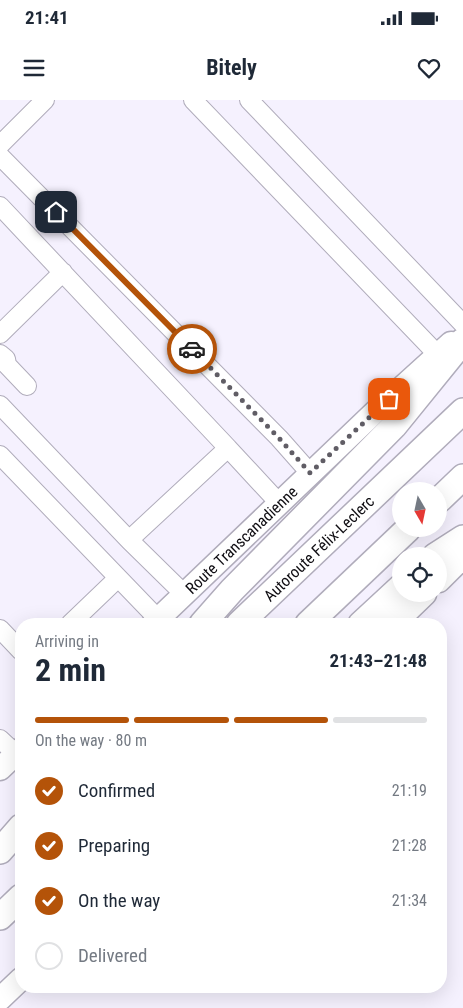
<!DOCTYPE html>
<meta charset="utf-8">
<style>
:root{--surface:#fff;--page:#f6f6f7;--text:#1f2937;--muted:#747a83;--line:#e0e1e3;--accent:#b45309}
body{margin:0;font-family:"Roboto Condensed",sans-serif;background:var(--page);color:var(--text);height:100vh;display:flex;flex-direction:column;font-size:19px;white-space:nowrap}
*{box-sizing:border-box;margin:0}
p{font-size:16px;color:var(--muted)}
.icon{flex:none;width:28px;height:28px;fill:none;stroke:currentColor;stroke-width:2;stroke-linecap:round;stroke-linejoin:round}
.map{position:relative;flex:1;overflow:hidden}
.panel{position:absolute;left:15px;top:518px;width:432px;height:375px;display:flex;flex-direction:column;background:var(--surface);border-radius:20px;box-shadow:0 5px 20px #0002}
.panel>*{flex:none}
.needle{width:32px;rotate:171deg}
.tools{position:absolute;left:392px;top:382px;display:grid;gap:10px}
.tools a{display:grid;place-items:center;width:55px;height:55px;border-radius:50%;background:var(--surface);box-shadow:0 5px 20px #0002;font-size:25px}
.pin{position:absolute;display:grid;place-items:center;width:42px;height:42px;color:#fff;margin:-21px;border-radius:10px;box-shadow:0 2px 8px #0006}
.courier{position:absolute;display:grid;place-items:center;width:50px;height:50px;margin:-25px;border:4px solid #b45309;border-radius:50%;background:#fff;color:#222;box-shadow:0 1px 6px #0007}
.overview em{font-style:normal;font-weight:700}
.overview div{display:flex;flex-direction:column-reverse}
.overview{display:flex;align-items:center;justify-content:space-between;height:85px;padding:0 20px}
h1{font-size:32px;font-weight:700;line-height:38px}
.bar{display:grid;grid-template-columns:repeat(4,1fr);gap:8px 5px;align-content:center;height:60px;padding:0 20px}
.bar i{height:6px;border-radius:4px;background:var(--line)}
.bar .selected{background:var(--accent)}
.bar p{grid-column:span 4}
ol{padding:0 20px;list-style:none}
li{display:flex;align-items:center;gap:15px;height:55px}
li p{margin-inline-start:auto}
li .icon{padding:5px;border-radius:50%;background:var(--accent);color:#fff;stroke-width:4}
li:last-child{color:var(--muted)}
li i{width:28px;height:28px;border:2px solid var(--line);border-radius:50%}
.status{display:flex;justify-content:space-between;align-items:center;height:35px;padding:0 25px;background:var(--surface);direction:ltr}
.status svg{height:14px;fill:currentColor}
header{display:flex;justify-content:space-between;align-items:center;height:65px;padding:0 20px;background:var(--surface);font-size:22px;font-weight:700}
.map>svg:first-child{display:block}
.lines{fill:none;stroke-linecap:round;stroke-linejoin:round}
.minor-casing{stroke:#b0acbb;stroke-width:20}
.major-casing{stroke:#b0acbb;stroke-width:25}
.highway-casing{stroke:#b0acbb;stroke-width:28}
.minor{stroke:#fff;stroke-width:18}
.major{stroke:#fff;stroke-width:22}
.highway{stroke:#fff;stroke-width:25}
.done{stroke:#605d65;stroke-width:5;stroke-dasharray:0 9}
.route{stroke:#b45309;stroke-width:6}
.labels{text-anchor:middle;stroke-width:4.5;stroke-linejoin:round;paint-order:stroke}
.street-label{font-size:16px;fill:#0f0d12;stroke:#fff}
</style>
<div class="status"><b>21:41</b><svg viewBox="0 0 49 12"><path d="M0 12V9h3v3zM5 12V6h3v6zM10 12V3h3v9zM15 12V0h3v12zM26 1h20v11H26zM47 4h2v5h-2z"/></svg></div>
<header><svg class="icon" aria-label="menu" viewBox="0 0 24 24"><path d="M4 6h16M4 12h16M4 18h16"/></svg>Bitely<svg class="icon" aria-label="heart" viewBox="0 0 24 24"><path d="M12 20l-8-8c-3-5 5-10 8-4 3-6 11-1 8 4z"/></svg></header>
<div class="map">
<svg width="463" height="908" viewBox="0 0 463 908">
<rect width="100%" height="100%" fill="#f5f1fe"/>
<g class="lines">
<defs>
<path id="minor" d="M193,0L438,255
M249,0L463,224
M0,45L45,0
M0,56L279,338L310,373
M0,106L228,348
M0,234L63,172
M0,254L6,259L7,265L27,286
M0,305L129,440
M0,355L158,519
M184,494L129,440L228,348L279,403
M70,524L118,478
M0,529L21,551
M0,639L16,654"/>
<g id="major">
<path d="M439,481L463,457"/>
<path id="s1" d="M153,524L377,310L451,243"/>
<path d="M394,524L425,494"/>
<path d="M0,669L21,649"/>
<path d="M0,899L21,879"/>
</g>
<g id="highway">
<path d="M439,400L463,377"/>
<path d="M435,456L463,438"/>
<path d="M202,524L232,490L394,326L463,241"/>
<path id="s2" d="M239,524L463,311"/>
<path d="M308,524L408,429"/>
<path d="M361,524L401,487"/>
<path d="M0,751L21,727"/>
<path d="M0,817L21,797"/>
</g>
</defs>
<!-- minor casing -->
<use href="#minor" class="minor-casing"/>
<!-- major casing -->
<use href="#major" class="major-casing"/>
<!-- highway casing -->
<use href="#highway" class="highway-casing"/>
<!-- minor -->
<use href="#minor" class="minor"/>
<!-- major -->
<use href="#major" class="major"/>
<!-- highway -->
<use href="#highway" class="highway"/>
</g>
<g class="lines">
<!-- done -->
<path class="done" d="M192,249L279,338L310,373L389,299"/>
<!-- route -->
<path class="route" d="M56,112L192,249"/>
</g>
<g class="labels">
<!-- street labels -->
<g class="street-label">
<text dy="6" stroke="none"><textPath href="#s1" startOffset="122">Route Transcanadienne</textPath></text>
<text dy="6" stroke="none"><textPath href="#s2" startOffset="110">Autoroute Félix-Leclerc</textPath></text>
</g>
</g>
</svg>
<div class="tools">
<a><svg class="needle" viewBox="-14 -14 28 28"><path d="M0-13l5 13h-10z" fill="#e53935"/><path d="M0 13l5-13h-10z" fill="#747a83"/></svg></a>
<a><svg class="icon" aria-label="locate" viewBox="0 0 24 24"><circle cx="12" cy="12" r="6"/><path d="M12 2v4M12 18v4M2 12h4M18 12h4"/></svg></a>
</div>
<div class="pin" style="left:389px;top:299px;background:#ea580c"><svg class="icon" aria-label="bag" viewBox="0 0 24 24"><path d="M5 8h14l-1 12H6zM9 8a3 3 0 0 1 6 0"/></svg></div>
<div class="pin" style="left:56px;top:112px;background:#1f2937"><svg class="icon" aria-label="home" viewBox="0 0 24 24"><path d="M3 11l9-7 9 7M6 9v11h12V9"/></svg></div>
<div class="courier" style="left:192px;top:249px"><svg class="icon" aria-label="car" viewBox="0 0 24 24"><path d="M5 17H2v-5l4-1 3-4h7l3 4 3 1v5h-3M9 17h6M6 11h13"/><circle cx="7" cy="17" r="2"/><circle cx="17" cy="17" r="2"/></svg></div>
<section class="panel">
<div class="overview"><div><h1>2 min</h1><p>Arriving in</p></div><em>21:43–21:48</em></div>
<div class="bar"><i class="selected"></i><i class="selected"></i><i class="selected"></i><i></i><p>On the way · 80 m</p></div>
<ol>
<li><svg class="icon" aria-label="check" viewBox="0 0 24 24"><path d="M5 12l5 5 9-10"/></svg>Confirmed<p>21:19</p></li>
<li><svg class="icon" aria-label="check" viewBox="0 0 24 24"><path d="M5 12l5 5 9-10"/></svg>Preparing<p>21:28</p></li>
<li><svg class="icon" aria-label="check" viewBox="0 0 24 24"><path d="M5 12l5 5 9-10"/></svg>On the way<p>21:34</p></li>
<li><i></i>Delivered</li>
</ol>
</section>
</div>
